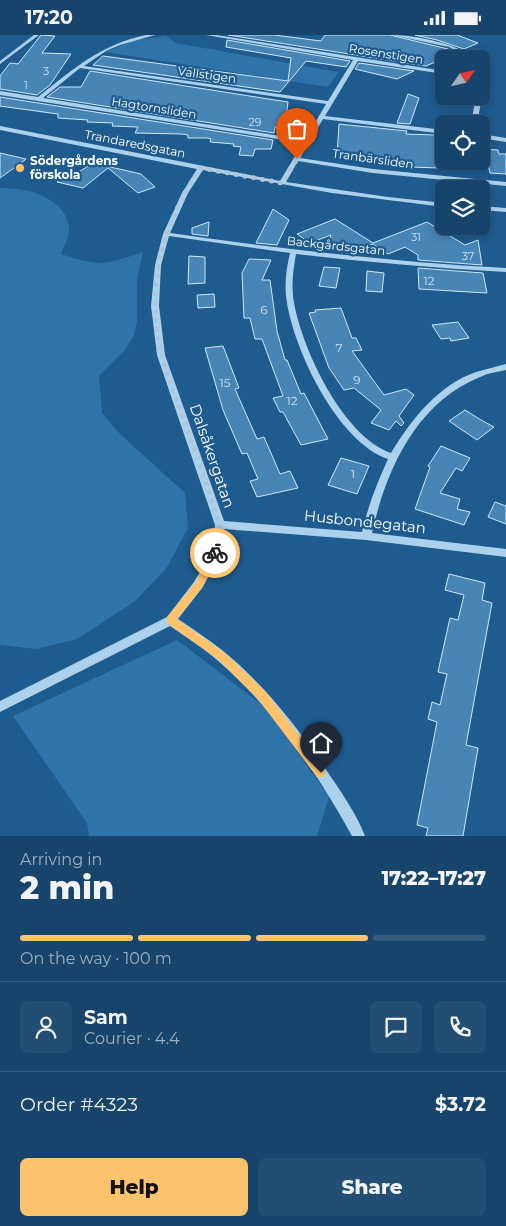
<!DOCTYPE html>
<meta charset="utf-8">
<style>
:root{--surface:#16446b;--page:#234e73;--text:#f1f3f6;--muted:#9eb0c1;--line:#355c7e;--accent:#fcc26c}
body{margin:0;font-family:Montserrat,sans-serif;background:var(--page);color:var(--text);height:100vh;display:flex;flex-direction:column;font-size:19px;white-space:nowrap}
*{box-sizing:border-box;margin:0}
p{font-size:16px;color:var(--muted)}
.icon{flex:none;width:28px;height:28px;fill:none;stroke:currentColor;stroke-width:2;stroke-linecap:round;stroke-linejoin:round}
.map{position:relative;height:801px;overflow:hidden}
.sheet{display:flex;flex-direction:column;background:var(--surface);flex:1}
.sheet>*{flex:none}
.needle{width:32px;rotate:56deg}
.fabs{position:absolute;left:435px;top:15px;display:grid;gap:10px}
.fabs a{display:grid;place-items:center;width:55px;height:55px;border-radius:8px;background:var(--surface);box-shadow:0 2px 8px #0003,0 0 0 1px var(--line);font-size:25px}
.pin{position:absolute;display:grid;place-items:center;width:42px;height:42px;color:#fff;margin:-51px -21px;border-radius:50% 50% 50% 0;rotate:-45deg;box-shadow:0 0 5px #0007}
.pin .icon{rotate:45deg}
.courier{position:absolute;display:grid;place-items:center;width:50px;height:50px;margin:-25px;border:4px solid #fcc26c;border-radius:50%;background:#fff;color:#222;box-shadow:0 1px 6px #0007}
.head em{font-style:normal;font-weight:800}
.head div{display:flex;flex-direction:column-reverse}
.head{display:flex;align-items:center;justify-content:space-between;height:85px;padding:0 20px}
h1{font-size:32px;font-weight:800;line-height:38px}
.bar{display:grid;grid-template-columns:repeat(4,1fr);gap:8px 5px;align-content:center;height:60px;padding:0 20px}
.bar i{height:6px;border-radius:4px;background:var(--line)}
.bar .selected{background:var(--accent)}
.bar p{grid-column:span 4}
.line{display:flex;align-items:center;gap:12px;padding:0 20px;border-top:1px solid var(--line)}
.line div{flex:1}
.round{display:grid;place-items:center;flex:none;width:52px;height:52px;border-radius:8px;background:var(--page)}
.action{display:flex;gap:10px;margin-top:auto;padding:10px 20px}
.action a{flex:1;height:58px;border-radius:8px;background:var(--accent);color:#111;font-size:20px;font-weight:800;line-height:58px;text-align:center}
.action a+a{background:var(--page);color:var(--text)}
.status{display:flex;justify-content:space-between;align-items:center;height:35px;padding:0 25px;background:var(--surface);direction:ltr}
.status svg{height:14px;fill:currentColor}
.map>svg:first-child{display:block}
.green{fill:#2e74aa}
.building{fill:#4685b6;stroke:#d2e8f9}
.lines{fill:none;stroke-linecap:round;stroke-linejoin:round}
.minor{fill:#acd1ed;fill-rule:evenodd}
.route{fill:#fcc26c}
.done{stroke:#b0c6d8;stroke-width:5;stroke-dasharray:0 9}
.poi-dot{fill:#fcc26c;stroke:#1e5b8f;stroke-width:2}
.labels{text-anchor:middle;stroke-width:4.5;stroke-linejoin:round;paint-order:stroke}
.far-number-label{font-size:11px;fill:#d1e0ed}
.far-street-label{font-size:12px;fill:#fff;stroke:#1e5b8f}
.far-poi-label{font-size:12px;font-weight:bold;fill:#fff;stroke:#1e5b8f;text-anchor:start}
.number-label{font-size:12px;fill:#d1e0ed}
.street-label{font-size:15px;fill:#fff;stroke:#1e5b8f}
</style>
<div class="status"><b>17:20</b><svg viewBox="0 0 49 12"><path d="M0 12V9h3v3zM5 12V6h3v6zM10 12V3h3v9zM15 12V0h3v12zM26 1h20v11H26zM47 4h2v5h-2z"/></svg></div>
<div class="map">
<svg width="506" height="801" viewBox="0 0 506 801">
<rect width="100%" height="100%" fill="#1e5b8f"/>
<!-- green -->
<path class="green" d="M166,1L176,8L339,37L328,52L106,17L131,6Z
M0,153C26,152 69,163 69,196C69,204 63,212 61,219C101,232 104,230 143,217L137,244V287L134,300L125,315L99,341L102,378L121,400L185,458L188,493L166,534L134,567L77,604L36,614L0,610Z
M177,605L266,673L329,762L317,801H89L87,788L13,681Z"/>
<!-- building -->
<path class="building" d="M41,0L55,1L42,18L71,19L50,50L37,60L0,54V41L10,28L18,29Z
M228,0H274L321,6L325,0H390L448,14L456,18L426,31Z
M415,0H457L478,8L464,14L437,5Z
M227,5L350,26L346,32L306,26L280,57L93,30L103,21L288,46L291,23L226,12Z
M359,28L414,36L397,44L355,34Z
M90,36L288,67L285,92H275L274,98L47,62L60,52H81Z
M408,59L419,63L410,89L397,88Z
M0,62L273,105L271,114H255L253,121L239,120L241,112L233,111L234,109L210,107L211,104L208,103H188V100L182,99L135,98L138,92L112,91L113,88L87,87L88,85L58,83V79L0,71Z
M339,89L407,96L406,99L435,100L440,133L409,132V129L337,122Z
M484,114L498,115L499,119H506V139L490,138Z
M0,118L26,124L25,125L0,143Z
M93,128L141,139L155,152L138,158L108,133L83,153L57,147L70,136L77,138Z
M273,174L289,185L277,210L256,208Z
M335,184L373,208L427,187L465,210L478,205L482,230L418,225V220L405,212L388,219L373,209L347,218L329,206L331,200L310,208L297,199Z
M209,187L208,201L192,199V193Z
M189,221L205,222V248L188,249Z
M249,224L271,225L262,245H270L277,296L285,325H287L301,359L304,358L328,404L301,410L283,377H280L273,363L283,361L262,304H255L250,283H244L242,238Z
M324,232L340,233L336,253L319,251Z
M418,233L483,238L487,258L419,254Z
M367,236L384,238L382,257L366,256Z
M214,259L215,272L198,273L197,260Z
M341,273L352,303H356L362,315L352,316L384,360L406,354L414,360L399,381L404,388L401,391L396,386L389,395L371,388L381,375L354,353L344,355L329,333L309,278L316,277L315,275Z
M458,287L469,303L451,306L450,303L441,304L432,290Z
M223,311L239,353L235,354L257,404L264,402L280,439L290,436L298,453L257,462L250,446L258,444L247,418L242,419L223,375L205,313Z
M465,375L481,385L494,392L477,405L449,386Z
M441,411L470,423L462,436L456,433L440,458L460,464L457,474L470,477L464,490L415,474L430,432L428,431Z
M341,423L369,431L357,459L328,450Z
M495,467L506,471V489L488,482Z
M449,539L485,548L482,565L492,568L466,710L478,713L463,801H426L428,793L417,790L437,687L428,684L432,667L440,670L447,639L438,637L450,583L458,585L464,560L445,555Z"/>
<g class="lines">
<!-- minor -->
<path class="minor" d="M34,0H39L0,29V26Z
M146,0H155L120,10L106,16L84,31L328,66L353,25L206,0H216L444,36V39L358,26L325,81L444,95V99L323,84L300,123L373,134L506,147V151L373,138L298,126L286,147L388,162L444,168V172L332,158L203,135L188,158L170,198C282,214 393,227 506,233V237C436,233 366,227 296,219C293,236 291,251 294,268C303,316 343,401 391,418C411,385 438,350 476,337C486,334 496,332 506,329V335C497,337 488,338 480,342C416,368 386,435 372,498L506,514V522L366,505L224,494L219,523L202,553L178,584C193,594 208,604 222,615C265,650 300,695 331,742C343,760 357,780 365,801H352C316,736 274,674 217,625C202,612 186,602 170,591L0,677V666L167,582L194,547L210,520L215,490L157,320L151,271L155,230L163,199L182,158L197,134L0,95V91L280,146L303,108L0,60V56L38,62C72,35 101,9 146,0ZM80,33L326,69L305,105L43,63ZM169,201L290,218C286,235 284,251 287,268C295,317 338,407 388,424C377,448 368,471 362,497L224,486L165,320L159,271L161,230Z
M392,0C418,0 456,9 478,24H472L449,12Z
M481,29L486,35L484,47L481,48Z
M476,61H482L477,89H471Z
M481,99L506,103V107L481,103Z
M481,171L506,173V177L481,175Z"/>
</g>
<!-- route -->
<path class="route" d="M215,514L220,518L202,553L177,584L226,619L266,657L325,734V742H317L258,664L219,625L167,588V582L195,548L212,515Z"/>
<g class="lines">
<!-- done -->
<path class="done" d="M215,518L220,490C209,458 198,425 187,393C179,369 168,345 162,321C145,255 162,188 201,133L282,148L297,124"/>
</g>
<!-- markers -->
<circle class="poi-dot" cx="20" cy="133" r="5"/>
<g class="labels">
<!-- far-number labels -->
<g class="far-number-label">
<text x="46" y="40">3</text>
<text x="26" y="54">1</text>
<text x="255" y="91">29</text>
<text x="416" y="206">31</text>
<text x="468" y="225">37</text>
</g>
<!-- far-street labels -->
<g class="far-street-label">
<text transform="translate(386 19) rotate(9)" y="4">Rosenstigen</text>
<text transform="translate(207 40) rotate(8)" y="4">Vallstigen</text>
<text transform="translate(154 73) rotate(9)" y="4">Hagtornsliden</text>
<text transform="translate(135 109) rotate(11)" y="4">Trandaredsgatan</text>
<text transform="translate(373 124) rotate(8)" y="4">Tranbärsliden</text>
<text transform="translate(336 211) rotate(6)" y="4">Backgårdsgatan</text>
</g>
<!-- far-poi labels -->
<g class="far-poi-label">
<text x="30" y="130">Södergårdens<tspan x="30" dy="14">förskola</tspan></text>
</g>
<!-- number labels -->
<g class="number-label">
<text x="429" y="250">12</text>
<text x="264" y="279">6</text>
<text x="339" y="317">7</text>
<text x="357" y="349">9</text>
<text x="225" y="352">15</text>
<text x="292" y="370">12</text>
<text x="353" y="443">1</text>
</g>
<!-- street labels -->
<g class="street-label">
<text transform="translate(212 421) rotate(71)" y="5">Dalsåkergatan</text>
<text transform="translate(365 487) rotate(6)" y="5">Husbondegatan</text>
</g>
</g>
</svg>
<div class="fabs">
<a><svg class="needle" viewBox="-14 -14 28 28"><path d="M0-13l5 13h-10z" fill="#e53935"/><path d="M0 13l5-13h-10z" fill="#9eb0c1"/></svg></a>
<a><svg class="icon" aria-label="locate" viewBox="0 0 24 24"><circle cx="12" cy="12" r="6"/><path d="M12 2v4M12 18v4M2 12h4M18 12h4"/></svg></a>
<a><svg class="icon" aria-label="layers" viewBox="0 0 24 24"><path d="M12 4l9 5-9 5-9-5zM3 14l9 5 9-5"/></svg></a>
</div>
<div class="pin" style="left:297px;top:124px;background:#ea580c"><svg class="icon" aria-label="bag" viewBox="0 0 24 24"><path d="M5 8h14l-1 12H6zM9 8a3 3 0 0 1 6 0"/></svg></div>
<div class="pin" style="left:321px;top:738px;background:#1f2937"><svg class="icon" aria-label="home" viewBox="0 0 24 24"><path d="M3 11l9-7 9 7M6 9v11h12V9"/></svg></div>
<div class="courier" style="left:215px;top:518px"><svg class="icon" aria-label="bike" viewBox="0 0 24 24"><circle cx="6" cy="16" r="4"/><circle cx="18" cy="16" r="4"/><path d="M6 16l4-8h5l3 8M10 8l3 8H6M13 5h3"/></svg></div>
</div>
<section class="sheet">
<div class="head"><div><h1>2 min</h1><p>Arriving in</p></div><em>17:22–17:27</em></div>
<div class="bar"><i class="selected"></i><i class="selected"></i><i class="selected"></i><i></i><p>On the way · 100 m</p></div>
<div class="line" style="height:90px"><a class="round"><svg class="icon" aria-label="person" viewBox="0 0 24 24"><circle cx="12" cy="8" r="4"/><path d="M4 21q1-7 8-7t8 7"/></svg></a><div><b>Sam</b><p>Courier · 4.4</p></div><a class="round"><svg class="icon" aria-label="chat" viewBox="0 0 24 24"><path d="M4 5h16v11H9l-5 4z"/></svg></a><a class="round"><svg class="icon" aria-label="phone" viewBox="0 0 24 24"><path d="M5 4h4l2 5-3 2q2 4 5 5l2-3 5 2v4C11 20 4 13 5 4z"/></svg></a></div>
<div class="line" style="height:65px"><div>Order #4323</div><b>$3.72</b></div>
<div class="action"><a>Help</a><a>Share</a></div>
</section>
